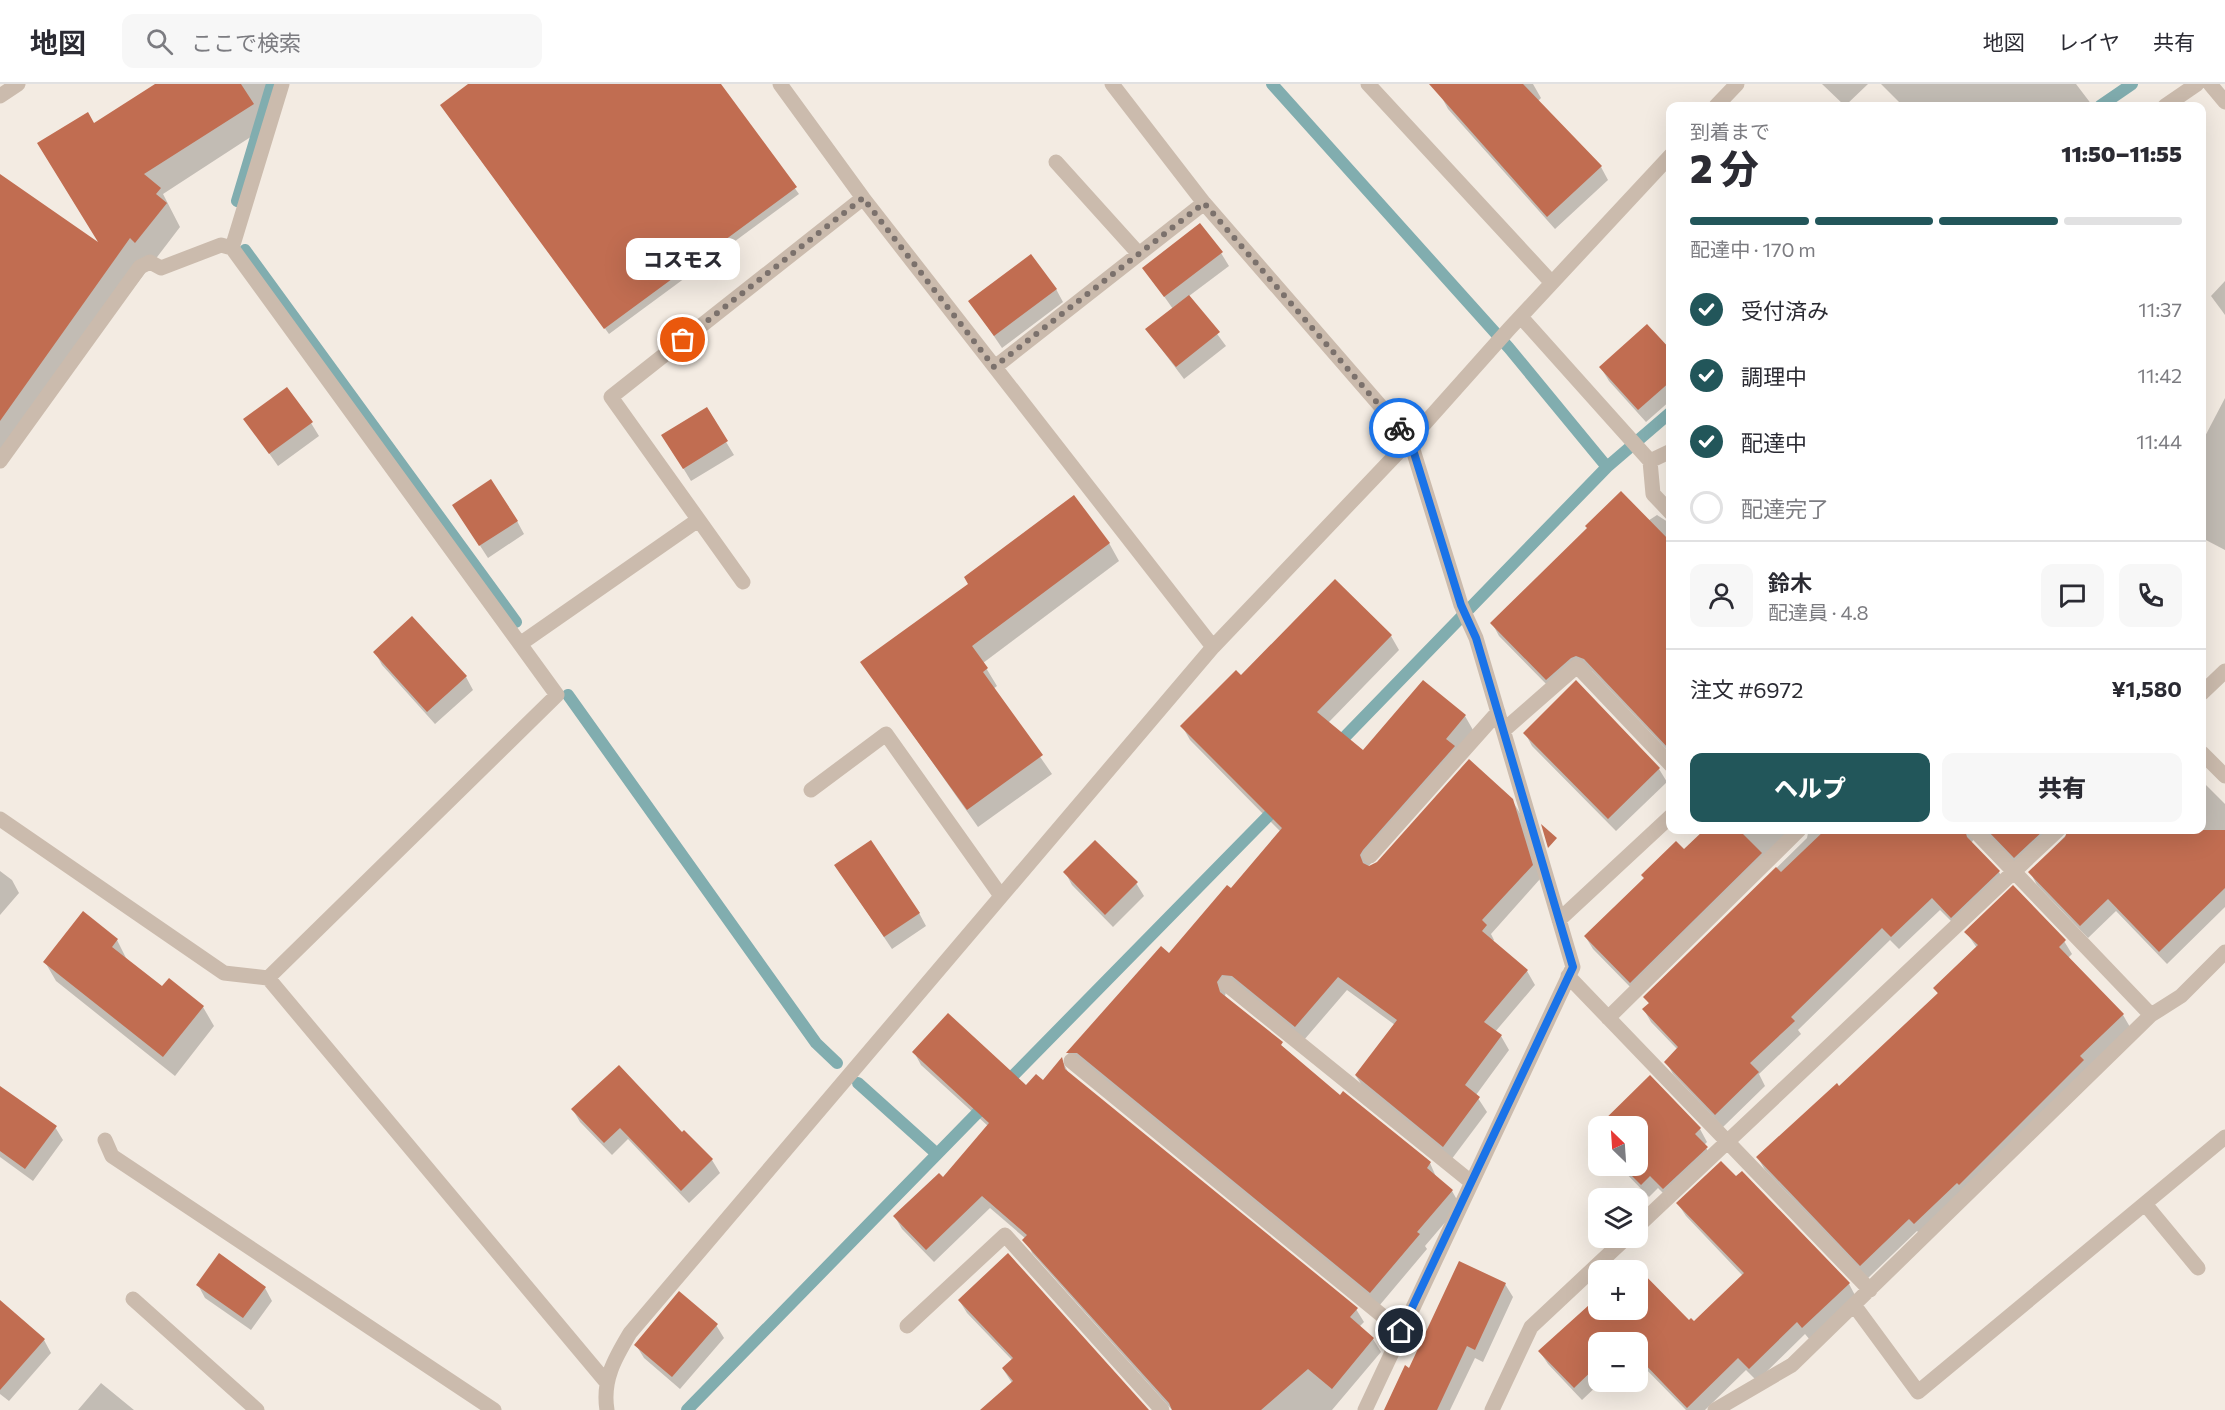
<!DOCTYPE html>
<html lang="ja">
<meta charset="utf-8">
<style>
:root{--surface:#fff;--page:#f7f7f7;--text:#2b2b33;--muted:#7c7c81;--line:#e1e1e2;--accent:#22565a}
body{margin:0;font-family:Commissioner,"Noto Sans JP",sans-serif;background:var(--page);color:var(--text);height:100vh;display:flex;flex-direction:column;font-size:22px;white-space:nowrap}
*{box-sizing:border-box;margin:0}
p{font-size:20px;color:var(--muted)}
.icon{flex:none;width:33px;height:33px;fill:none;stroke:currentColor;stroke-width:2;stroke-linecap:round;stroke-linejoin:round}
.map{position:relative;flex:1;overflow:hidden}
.details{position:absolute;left:1666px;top:18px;width:540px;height:732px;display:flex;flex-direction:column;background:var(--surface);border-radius:12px;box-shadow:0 6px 24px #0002}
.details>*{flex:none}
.needle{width:39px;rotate:335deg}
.fabs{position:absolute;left:1588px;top:1032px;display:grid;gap:12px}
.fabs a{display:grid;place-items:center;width:60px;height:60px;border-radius:12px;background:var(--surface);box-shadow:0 6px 24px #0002;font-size:30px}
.pin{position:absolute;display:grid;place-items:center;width:51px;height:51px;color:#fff;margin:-26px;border:3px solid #fff;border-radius:50%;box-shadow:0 2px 6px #0007}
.courier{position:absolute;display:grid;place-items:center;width:60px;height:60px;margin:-30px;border:4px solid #1a73e8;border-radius:50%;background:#fff;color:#222;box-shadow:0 2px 8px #0007}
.bubble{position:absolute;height:42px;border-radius:12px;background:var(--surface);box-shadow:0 6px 24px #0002;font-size:20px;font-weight:800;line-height:42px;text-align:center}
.head em{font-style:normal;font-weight:800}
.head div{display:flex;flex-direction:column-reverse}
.head{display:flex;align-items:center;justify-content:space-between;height:102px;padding:0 24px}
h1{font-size:39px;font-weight:800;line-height:45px}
.bar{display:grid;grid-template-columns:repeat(4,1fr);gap:9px 6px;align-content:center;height:72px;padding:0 24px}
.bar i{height:8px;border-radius:4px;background:var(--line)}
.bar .on{background:var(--accent)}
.bar p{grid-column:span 4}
.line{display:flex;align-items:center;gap:15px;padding:0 24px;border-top:2px solid var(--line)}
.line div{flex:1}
.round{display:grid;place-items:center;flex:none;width:63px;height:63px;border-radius:12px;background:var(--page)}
ol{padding:0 24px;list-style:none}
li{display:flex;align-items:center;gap:18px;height:66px}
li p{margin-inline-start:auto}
li .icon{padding:6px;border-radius:50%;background:var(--accent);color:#fff;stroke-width:4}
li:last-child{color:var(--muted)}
li i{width:33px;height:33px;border:3px solid var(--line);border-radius:50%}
.cta{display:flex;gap:12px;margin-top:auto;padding:12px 24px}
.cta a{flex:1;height:69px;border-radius:12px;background:var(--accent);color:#fff;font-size:24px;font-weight:800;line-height:69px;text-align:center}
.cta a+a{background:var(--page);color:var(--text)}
header{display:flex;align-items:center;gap:36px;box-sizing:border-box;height:84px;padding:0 30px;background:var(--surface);border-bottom:2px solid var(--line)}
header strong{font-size:28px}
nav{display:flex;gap:33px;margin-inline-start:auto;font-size:21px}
.search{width:420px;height:54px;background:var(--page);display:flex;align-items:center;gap:15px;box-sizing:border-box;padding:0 21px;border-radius:12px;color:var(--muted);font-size:22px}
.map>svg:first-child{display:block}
.shadow{fill:#0003}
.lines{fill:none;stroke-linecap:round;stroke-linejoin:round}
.stream{stroke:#81adaf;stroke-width:12}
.building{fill:#c16d51}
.minor{stroke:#cbbbad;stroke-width:15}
.tertiary{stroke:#cbbbad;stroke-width:15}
.done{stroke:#7b716c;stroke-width:6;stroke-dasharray:0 10.8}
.route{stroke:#1a73e8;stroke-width:8}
</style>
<header>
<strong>地図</strong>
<div class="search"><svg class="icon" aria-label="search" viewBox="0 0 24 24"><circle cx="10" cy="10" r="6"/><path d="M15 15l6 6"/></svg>ここで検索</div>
<nav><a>地図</a><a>レイヤ</a><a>共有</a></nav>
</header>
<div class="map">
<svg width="2225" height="1326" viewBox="0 0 2225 1326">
<rect width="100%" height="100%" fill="#f3ebe2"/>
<!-- shadow -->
<path class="shadow" d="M157,0H282L278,25L261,36L266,43L163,110L180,143L0,379V96L101,162L94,41Z
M471,0H719L799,110L609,250L445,27Z
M1455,0H1533L1541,14L1538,17L1601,83L1608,96L1555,145L1448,25L1441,12Z
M1822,0H1868L1845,22Z
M1881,0H2076L2092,21L1903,22Z
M1221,169L1229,182L1189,212L1226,262L1184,295L1147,246L1173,225L1144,184Z
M2225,197V231L2211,212Z
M1056,205L1063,218L1002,264L970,217Z
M1671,269V316L1646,338L1609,297L1601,284Z
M2225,314V466L2202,454V358Z
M706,325L734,371L691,397L671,364Z
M245,335L311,339L319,352L278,382Z
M1657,431L1671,440V670L1592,587L1583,585L1554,608L1499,552L1492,539Z
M462,434L517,437L524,450L488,474Z
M1109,459L1119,477L983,579L997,602L993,605L1052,690L978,743L862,578Z
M1391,552L1399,566L1328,639L1363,669L1465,632L1473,646L1461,677L1367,784L1512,716L1521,731L1540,795L1491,850L1494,856L1492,858L1527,887L1535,901L1495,948L1501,952L1509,966L1476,1011L1487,1028L1451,1076L1365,1006L1356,992L1395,941L1347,906L1304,956L1226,908L1225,912L1340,1013L1343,1009L1430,1079L1437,1095L1452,1107L1460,1121L1425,1162L1427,1165L1379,1222L1076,983L1068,969L1161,864L1170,871L1231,807L1281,748L1190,656L1182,642L1241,593Z
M375,568L466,593L473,606L435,640L382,581Z
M1576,598L1659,685L1667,698L1616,747L1532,662L1525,649Z
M2202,697L2225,720V823L2167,880L2116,827L2088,854L2037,801L2030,788L2067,750L2059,751L2022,786L1979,749L1971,759L1999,788L2006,801L1959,845L1940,826L1899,865L1890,856L1798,946L1801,950L1759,990L1765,1002L1723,1043L1673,990L1666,978L1678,966L1651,938L1644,926L1650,921L1645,913L1807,754L1808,749L1799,752L1638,911L1593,865L1585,852L1707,746H2202Z
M0,787L12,796L19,809L0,831Z
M1065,788L1136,799L1144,812L1113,843L1072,801Z
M844,794L919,829L926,842L892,865Z
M1966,848L2064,857L2072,870L2068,874L2123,931L2130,943L1922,1152L1917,1147L1868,1194L1765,1086L1758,1074L1839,1004L1938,910L1935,905L1977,864Z
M117,856L127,876L162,904L203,923L214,942L175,992L56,897L45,878Z
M914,968L1026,1003L1043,998L1062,976L1069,990L1356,1225L1364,1238L1359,1243L1373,1255L1381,1268L1332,1326H1172L1032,1169L1026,1155L990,1124L934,1178L902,1145L895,1133L943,1095L988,1042L921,981Z
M1650,993L1700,1045L1707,1058L1704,1061L1714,1076L1671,1117L1658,1104L1649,1113L1619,1082H1638V1042H1599Z
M0,1003L55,1043L63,1056L33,1097L0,1073Z
M573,1026L682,1050L684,1048L712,1076L720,1089L689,1119L628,1055L612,1071L580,1038Z
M1678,1120L1849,1200L1856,1213L1810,1256L1805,1250L1757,1297L1746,1286L1705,1326H1686L1638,1277V1258H1599L1601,1298L1582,1316L1548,1280L1540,1268L1599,1213V1226H1638V1186H1627L1633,1181L1689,1238L1694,1239L1743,1192L1686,1132Z
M1505,1200L1513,1213L1483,1278L1475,1274L1450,1326H1386L1409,1286Z
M198,1201L265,1204L272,1217L251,1246L205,1214Z
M959,1216L1147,1326H982L1012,1299L1003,1285L1013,1277L967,1229Z
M0,1218L44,1256L51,1269L9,1317L0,1310Z
M716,1241L724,1254L680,1305L644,1274L636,1261Z
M101,1299L134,1326H78Z"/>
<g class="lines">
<!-- stream -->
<path class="stream" d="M1272,0L1509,264L1607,383
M2100,22L2132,0
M237,117L272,0
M245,166L516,538
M568,611L816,959L837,979
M1336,662L1607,383L1671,328
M858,999L937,1070
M1004,1001L1280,720
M687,1326L988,1018"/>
</g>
<!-- building -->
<path class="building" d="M155,0H241L254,20L144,90L161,104L156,110L167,119L135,159L130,154L0,337V90L98,158L37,59L88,28L94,39Z
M468,0H721L797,103L604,245L440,21Z
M1429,0H1523L1602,82L1547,133Z
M1200,139L1223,168L1164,213L1142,184Z
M1031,170L1057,205L994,252L968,217Z
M1189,211L1220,248L1176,283L1145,245Z
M1647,240L1671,266V297L1638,326L1599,283Z
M287,303L313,338L269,370L243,335Z
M707,323L728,357L683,385L661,351Z
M491,395L518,437L479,462L452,421Z
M1621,407L1671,458V667L1584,575L1576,572L1571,574L1546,596L1490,539L1587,444L1585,442Z
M1074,411L1110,459L972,562L988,584L983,588L1043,671L967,726L860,578L968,500L964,493Z
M1335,495L1392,551L1317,628L1363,666L1423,596L1466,631L1446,655L1455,662L1363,766L1360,771L1363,779L1369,782L1377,778L1469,675L1513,715L1533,781L1482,836L1487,841L1482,847L1528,886L1484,938L1502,951L1465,1001L1480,1013L1443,1063L1355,991L1397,936L1338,893L1295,943L1232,892L1222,891L1217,898L1220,908L1283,958L1281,961L1340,1011L1343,1007L1431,1078L1427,1084L1453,1106L1417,1148L1420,1150L1370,1209L1077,969H1066L1161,862L1169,869L1227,801L1231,804L1282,744L1180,642L1236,586L1241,591Z
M412,532L467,592L427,628L373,568Z
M1576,596L1660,684L1608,735L1523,649Z
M1541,740L1557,754L1548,764Z
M1704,746H1739L1762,769L1630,899L1584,852L1644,794L1641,791L1676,757L1684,765Z
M1825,746H1965L1967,753L2000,787L1951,834L1932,814L1891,853L1882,844L1791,933L1795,937L1750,979L1759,988L1715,1031L1664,978L1678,963L1642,925L1649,919L1643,913L1776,783L1781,788Z
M1987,746H2044L2014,774Z
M2068,746H2225V804L2159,868L2108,815L2080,842L2028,788L2065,753Z
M871,756L920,829L884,853L834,781Z
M1095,756L1138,798L1105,831L1063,788Z
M2013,801L2066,856L2059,863L2124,930L2080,972L2084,976L1959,1101L1957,1099L1914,1140L1909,1135L1860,1182L1756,1073L1837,999L1839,1002L1938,909L1933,904L1978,861L1964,848Z
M83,827L118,855L112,863L162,902L169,894L204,922L163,973L43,878Z
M948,929L1026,1001L1036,990L1043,996L1062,973L1065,985L1358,1224L1350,1233L1374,1254L1332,1305L1308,1285L1261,1326H1172L1169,1319L1022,1156L1027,1151L982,1112L926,1166L893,1132L939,1089L943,1093L989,1039L912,968Z
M619,981L682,1048L684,1046L713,1075L681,1107L620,1044L604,1059L571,1025Z
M1650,991L1701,1044L1695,1050L1708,1063L1663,1105L1650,1092L1641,1101L1622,1082H1638V1042H1599V1057L1591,1049Z
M0,1002L57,1042L25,1085L0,1067Z
M1721,1077L1736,1092L1742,1087L1850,1199L1802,1244L1797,1238L1749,1285L1738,1274L1687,1324L1638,1273V1258H1599V1280L1574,1304L1538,1267L1599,1212V1226H1638V1186H1625L1633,1179L1689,1236L1691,1234L1694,1237L1744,1189L1676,1119Z
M219,1169L266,1203L243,1234L196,1201Z
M1008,1169L1149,1326H980L1013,1297L1002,1284L1013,1274L958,1216Z
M1459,1177L1506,1199L1475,1266L1467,1262L1437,1326H1384L1405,1281L1409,1284Z
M679,1207L718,1240L672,1293L634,1261Z
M0,1216L45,1255L0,1306Z"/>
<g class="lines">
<!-- minor -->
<path class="minor" d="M780,0L863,114L1213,563
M1368,0L1552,199
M2210,0L2225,18
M1716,22L1737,0
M2165,22L2197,0
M1056,78L1139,170
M1204,119L1410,356L1461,521L1476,554L1573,883L1365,1326
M1521,233L1650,377L1671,367
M995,283L1204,119L1112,0
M0,377L140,183L150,178L161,184L221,161L232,164
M1650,377L1653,410L1671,429
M743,498L611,313L863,114
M520,560L698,436
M2202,609L2225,587
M1504,646L1577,582L1671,681
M2202,669L2225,692
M811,706L886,650L1001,812
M0,735L224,889L268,894L607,1299
M1974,746L2151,931
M1370,772L1498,628
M1559,836L1671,732
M1568,892L1870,1206
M268,894L557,611L232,164L282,0
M1226,900L1471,1098
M1608,934L1799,746
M1071,977L1401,1247
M105,1056L112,1072L494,1326
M2145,1120L2198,1184
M1638,1142L2058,746
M133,1215L257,1326
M1854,1221L1918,1308L2225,1053
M907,1242L1005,1151L1162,1326
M607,1326C602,1296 615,1274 630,1249L1213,563L1410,356L1509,245L1671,71
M1492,1326L1531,1243L1626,1154
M1715,1326L1792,1281L2151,931L2181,912L2225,868"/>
<!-- tertiary -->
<path class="tertiary" d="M0,12L18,0"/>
</g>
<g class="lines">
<!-- done -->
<path class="done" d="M683,256L863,114L994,283L1204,119L1399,344"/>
<!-- route -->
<path class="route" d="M1399,344L1410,356L1461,521L1476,554L1573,883L1401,1247"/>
</g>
</svg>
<div class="fabs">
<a><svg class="needle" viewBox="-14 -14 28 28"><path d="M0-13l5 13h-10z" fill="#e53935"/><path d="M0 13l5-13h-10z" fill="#7c7c81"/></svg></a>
<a><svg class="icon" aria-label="layers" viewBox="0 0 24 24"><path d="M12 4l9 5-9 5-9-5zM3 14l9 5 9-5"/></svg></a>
<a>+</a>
<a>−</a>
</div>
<div class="pin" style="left:683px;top:256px;background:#ea580c"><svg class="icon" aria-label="bag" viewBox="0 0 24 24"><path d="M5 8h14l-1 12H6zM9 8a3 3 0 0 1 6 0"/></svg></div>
<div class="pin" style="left:1401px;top:1247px;background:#1f2937"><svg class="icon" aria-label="home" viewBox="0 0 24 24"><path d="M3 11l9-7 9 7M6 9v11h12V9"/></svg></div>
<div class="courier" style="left:1399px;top:344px"><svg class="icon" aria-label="bike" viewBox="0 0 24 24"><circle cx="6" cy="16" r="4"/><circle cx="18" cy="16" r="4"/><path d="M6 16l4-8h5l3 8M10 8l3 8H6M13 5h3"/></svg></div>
<div class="bubble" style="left:626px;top:154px;width:114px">コスモス</div>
<section class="details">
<div class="head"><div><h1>2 分</h1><p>到着まで</p></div><em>11:50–11:55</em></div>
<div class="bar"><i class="on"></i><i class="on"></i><i class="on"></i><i></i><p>配達中 · 170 m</p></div>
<ol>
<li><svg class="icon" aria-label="check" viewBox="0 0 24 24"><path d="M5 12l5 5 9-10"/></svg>受付済み<p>11:37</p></li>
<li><svg class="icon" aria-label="check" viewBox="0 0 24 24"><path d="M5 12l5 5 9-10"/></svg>調理中<p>11:42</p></li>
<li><svg class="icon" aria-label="check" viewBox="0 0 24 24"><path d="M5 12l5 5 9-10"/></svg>配達中<p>11:44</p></li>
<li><i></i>配達完了</li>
</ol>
<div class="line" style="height:108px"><a class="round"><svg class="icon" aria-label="person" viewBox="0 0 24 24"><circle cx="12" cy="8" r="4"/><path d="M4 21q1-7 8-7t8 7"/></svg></a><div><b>鈴木</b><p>配達員 · 4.8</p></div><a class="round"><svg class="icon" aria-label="chat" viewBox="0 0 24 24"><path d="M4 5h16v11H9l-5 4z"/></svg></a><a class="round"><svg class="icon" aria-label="phone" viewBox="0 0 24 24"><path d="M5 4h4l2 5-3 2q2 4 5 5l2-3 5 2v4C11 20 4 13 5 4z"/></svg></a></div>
<div class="line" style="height:78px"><div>注文 #6972</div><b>¥1,580</b></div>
<div class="cta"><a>ヘルプ</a><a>共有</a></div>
</section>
</div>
